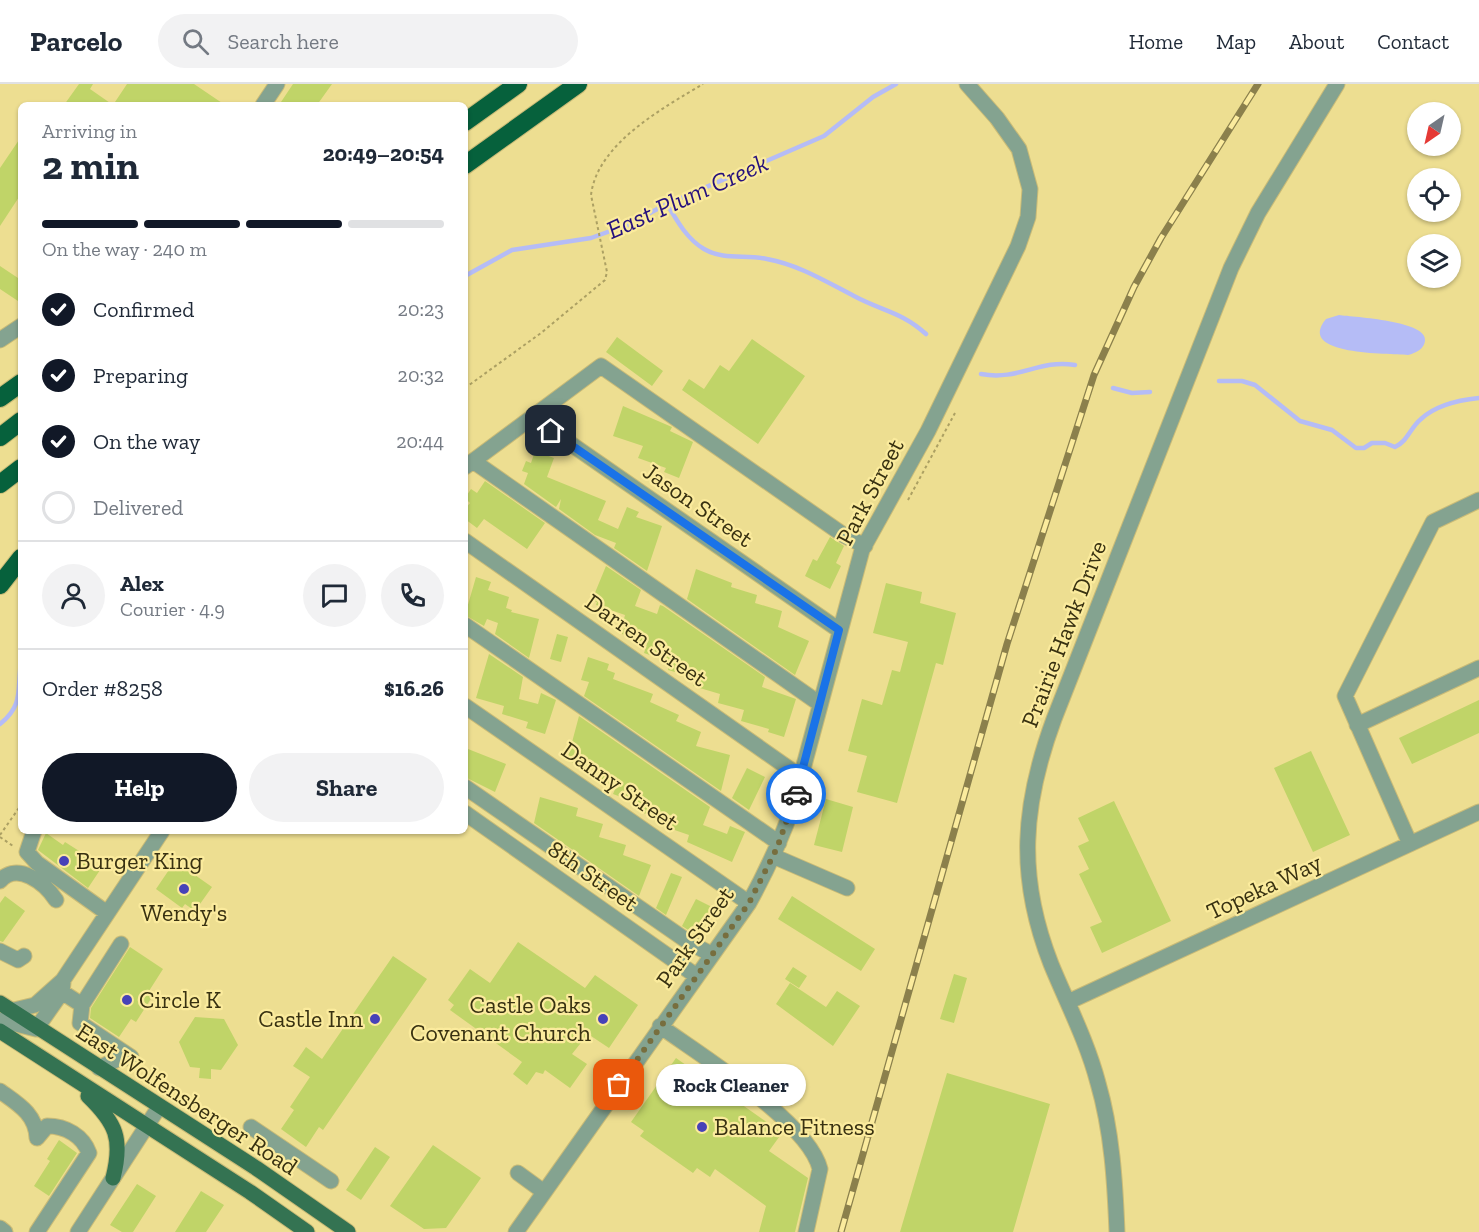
<!DOCTYPE html>
<meta charset="utf-8">
<style>
:root{--surface:#fff;--page:#f2f2f3;--text:#1f2937;--muted:#747a83;--line:#e0e1e3;--accent:#111827}
body{margin:0;font-family:"Zilla Slab",serif;background:var(--page);color:var(--text);height:100vh;display:flex;flex-direction:column;font-size:22px;white-space:nowrap}
*{box-sizing:border-box;margin:0}
p{font-size:20px;color:var(--muted)}
.icon{flex:none;width:33px;height:33px;fill:none;stroke:currentColor;stroke-width:2;stroke-linecap:round;stroke-linejoin:round}
.map{position:relative;flex:1;overflow:hidden}
.details{position:absolute;left:18px;top:18px;width:450px;height:732px;display:flex;flex-direction:column;background:var(--surface);border-radius:9px;box-shadow:0 2px 4px #0004}
.details>*{flex:none}
.needle{width:39px;rotate:214deg}
.fabs{position:absolute;left:1407px;top:18px;display:grid;gap:12px}
.fabs a{display:grid;place-items:center;width:54px;height:54px;border-radius:50%;background:var(--surface);box-shadow:0 2px 4px #0004;font-size:30px}
.pin{position:absolute;display:grid;place-items:center;width:51px;height:51px;color:#fff;margin:-26px;border-radius:12px;box-shadow:0 3px 9px #0006}
.courier{position:absolute;display:grid;place-items:center;width:60px;height:60px;margin:-30px;border:4px solid #1a73e8;border-radius:50%;background:#fff;color:#222;box-shadow:0 2px 8px #0007}
.bubble{position:absolute;height:42px;border-radius:21px;background:var(--surface);box-shadow:0 2px 4px #0004;font-size:20px;font-weight:700;line-height:42px;text-align:center}
.overview em{font-style:normal;font-weight:700}
.overview div{display:flex;flex-direction:column-reverse}
.overview{display:flex;align-items:center;justify-content:space-between;height:102px;padding:0 24px}
h1{font-size:39px;font-weight:700;line-height:45px}
.bar{display:grid;grid-template-columns:repeat(4,1fr);gap:9px 6px;align-content:center;height:72px;padding:0 24px}
.bar i{height:8px;border-radius:4px;background:var(--line)}
.bar .current{background:var(--accent)}
.bar p{grid-column:span 4}
.line{display:flex;align-items:center;gap:15px;padding:0 24px;border-top:2px solid var(--line)}
.line div{flex:1}
.round{display:grid;place-items:center;flex:none;width:63px;height:63px;border-radius:32px;background:var(--page)}
ol{padding:0 24px;list-style:none}
li{display:flex;align-items:center;gap:18px;height:66px}
li p{margin-inline-start:auto}
li .icon{padding:6px;border-radius:50%;background:var(--accent);color:#fff;stroke-width:4}
li:last-child{color:var(--muted)}
li i{width:33px;height:33px;border:3px solid var(--line);border-radius:50%}
.primary-button{display:flex;gap:12px;margin-top:auto;padding:12px 24px}
.primary-button a{flex:1;height:69px;border-radius:36px;background:var(--accent);color:#fff;font-size:24px;font-weight:700;line-height:69px;text-align:center}
.primary-button a+a{background:var(--page);color:var(--text)}
header{display:flex;align-items:center;gap:36px;box-sizing:border-box;height:84px;padding:0 30px;background:var(--surface);border-bottom:2px solid var(--line)}
header strong{font-size:28px}
nav{display:flex;gap:33px;margin-inline-start:auto;font-size:21px}
.search{width:420px;height:54px;background:var(--page);display:flex;align-items:center;gap:15px;box-sizing:border-box;padding:0 21px;border-radius:33px;color:var(--muted);font-size:22px}
.map>svg:first-child{display:block}
.water{fill:#b5bcf6}
.lines{fill:none;stroke-linecap:round;stroke-linejoin:round}
.stream{stroke:#b5bcf6;stroke-width:4.5}
.building{fill:#c0d468}
.minor-casing{stroke:#c9bb77;stroke-width:17}
.major-casing{stroke:#c9bb77;stroke-width:17}
.highway-casing{stroke:#c9bb77;stroke-width:20}
.path{stroke:#aca063;stroke-width:2;stroke-dasharray:3 3;stroke-linecap:butt}
.minor{stroke:#84a390;stroke-width:15}
.major{stroke:#347352;stroke-width:15}
.highway{stroke:#06613c;stroke-width:18}
.rail-casing{stroke:#8b804c;stroke-width:7}
.rail{stroke:#fbeb9d;stroke-width:4.5;stroke-dasharray:14;stroke-linecap:butt}
.done{stroke:#776e3e;stroke-width:6;stroke-dasharray:0 10.8}
.route{stroke:#1a73e8;stroke-width:8}
.poi-dot{fill:#4742b8;stroke:#fbeb9d;stroke-width:2}
.labels{text-anchor:middle;stroke-width:4.5;stroke-linejoin:round;paint-order:stroke}
.street-label{font-size:24px;fill:#383111;stroke:#fbeb9d}
.poi-label{font-size:24px;fill:#383111;stroke:#fbeb9d;text-anchor:start}
.water-label{font-size:26px;font-style:italic;fill:#25107d;stroke:#fbeb9d}
</style>
<header>
<strong>Parcelo</strong>
<div class="search"><svg class="icon" aria-label="search" viewBox="0 0 24 24"><circle cx="10" cy="10" r="6"/><path d="M15 15l6 6"/></svg>Search here</div>
<nav><a>Home</a><a>Map</a><a>About</a><a>Contact</a></nav>
</header>
<div class="map">
<svg width="1479" height="1148" viewBox="0 0 1479 1148">
<rect width="100%" height="100%" fill="#edde91"/>
<!-- water -->
<path class="water" d="M1339,231C1354,233 1429,237 1425,257C1424,265 1416,269 1408,271C1389,269 1295,272 1326,235Z"/>
<g class="lines">
<!-- stream -->
<path class="stream" d="M667,120C677,137 687,155 704,165C725,177 745,170 767,175C799,181 825,197 854,212C882,227 902,228 926,250
M465,192L512,166L591,154L627,141L667,120L824,52L873,13L896,0
M981,290C1020,297 1038,275 1075,281
M1219,297H1242L1255,301L1300,337L1332,346L1356,364H1364L1372,359H1385L1395,363C1408,357 1410,344 1421,335C1436,321 1459,316 1479,314
M1113,304L1132,309L1150,308
M0,640C24,621 17,605 21,578"/>
</g>
<!-- building -->
<path class="building" d="M79,0H93L90,5L113,21L127,0H194L225,21H64Z
M293,0H332L317,21H279Z
M21,53V110L0,142V84Z
M0,182L21,196V219L0,205Z
M617,253L663,287L652,302L606,268Z
M752,255L805,292L758,360L682,306L689,295L704,305L720,281L729,287Z
M623,322L672,343L670,347L693,358L679,394L664,388L666,384L638,374L643,362L613,352Z
M535,367L554,374L547,393L606,417L598,436L618,445L627,423L639,428L636,433L662,442L647,487L614,464L616,459L595,451L559,425L561,415L556,423L524,400L528,389L522,387L526,377L531,379Z
M485,397L545,439L527,465L484,435L477,444L465,435V425L470,419L465,414L471,405L477,409Z
M830,453L844,462L836,479L841,482L830,505L805,492L813,475L817,477Z
M606,482L641,506L635,522L657,530L660,521L663,522L765,593L762,603L796,615L784,653L768,648L769,645L741,637L744,626L718,619L720,610L693,602L696,594L668,586L670,578L644,569L647,560L622,550L627,536L624,535L625,531L596,521L597,518L592,516Z
M696,485L732,499L731,503L757,511L755,519L782,527L778,543L809,557L795,591L687,515Z
M476,493L491,498L488,506L509,513L506,524L512,526L511,528L539,535L529,574L495,550L498,539L487,535L484,542L465,531Z
M886,499L922,508L920,519L956,529L943,581L936,579L897,719L857,708L867,672L848,667L862,615L882,621L892,586L900,588L908,558L873,549Z
M557,550L568,553L561,578L550,575Z
M489,570L523,593L519,615L538,620L541,609L556,616L545,650L526,644L528,638L502,630L504,622L476,614Z
M588,573L609,580L607,586L615,589L613,595L653,610L650,618L679,631L676,637L701,648L696,662L730,671L721,707L584,612L589,598L581,596Z
M1479,616V649L1412,680L1399,654Z
M579,632L710,723L703,741L727,750L730,742L745,748L732,778L687,758L689,751L663,742L665,737L638,727L640,720L613,710L616,703L590,694L593,684L567,677Z
M468,665L506,680L495,708L465,693Z
M1311,667L1350,751L1313,768L1274,684Z
M747,684L765,693L749,726L732,714Z
M540,713L578,724L576,732L603,740L599,753L626,761L623,771L651,781L639,812L534,739Z
M826,715L853,723L842,768L814,761Z
M1114,717L1171,837L1102,869L1090,843L1102,838L1079,790L1089,785L1078,762L1089,757L1078,734Z
M46,749L63,761L65,758L87,772L85,775L100,786L88,804L38,766Z
M175,777L212,803L195,827L185,820L182,824L156,805Z
M671,789L682,793L666,831L656,824Z
M5,812L25,827L3,858L0,857V819Z
M792,812L875,865L861,887L778,835Z
M696,815L712,823L696,851L682,842Z
M518,858L585,904L595,891L638,921L609,964L588,950L572,970L587,980L570,1004L545,986L543,990L536,988L527,1001L513,990L522,978L450,926L454,921L448,916L470,885L490,899Z
M130,863L163,885L149,907L154,910L136,938L131,935L119,953L90,934L91,924Z
M393,872L427,895L323,1046L319,1043L306,1063L281,1045L294,1026L290,1023L310,993L293,982L306,963L322,975Z
M793,883L807,892L799,904L785,895Z
M954,890L967,894L954,939L940,935Z
M790,899L826,923L837,907L860,922L833,962L776,920Z
M195,933L224,935L238,961L221,986L211,985V995L199,994L200,984L190,983L179,958Z
M676,974L782,1049L769,1067L808,1094L795,1148H759L766,1122L715,1085L710,1093L697,1084L693,1089L640,1052L644,1047L631,1038Z
M947,989L1050,1020L1013,1148H900Z
M59,1056L77,1069L49,1112L34,1102L50,1077L47,1075Z
M433,1061L481,1094L446,1144L424,1145L390,1122Z
M375,1063L390,1073L361,1116L346,1106Z
M137,1100L156,1112L133,1148H122L110,1141Z
M201,1107L224,1121L206,1148H175Z"/>
<g class="lines">
<defs>
<path id="minor" d="M263,21L277,0
M0,256L21,242
M532,333L839,546
M473,377L820,620
M465,383L601,282L845,452L865,462
M465,457L801,693
M465,541L779,759
M465,622L749,819
M1357,641L1479,584
M465,703L690,859L711,870
M465,729L695,891
M34,747L27,768L37,779L107,829
M1410,760L1345,612L1433,438L1479,416
M773,772L847,804
M0,797C17,777 45,799 56,816
M0,867L18,876L24,872
M62,908L82,921L80,939L131,973
M1068,918L1479,728
M82,921L121,860
M10,927L35,921L63,896L162,747
M0,936L36,945L62,908L63,899
M660,942C700,971 809,1038 820,1085L806,1148
M99,984L118,975L131,973
M0,1007C18,1020 36,1030 37,1054
M251,1043L331,1097
M37,1054L47,1042C66,1042 83,1052 89,1069L37,1148
M518,1089L544,1108
M0,1144L5,1148
M78,1148L159,1023
M516,1148L749,819C766,788 781,756 793,722L862,466L928,347L1018,162L1028,133L1030,105L1019,65L997,34L967,0
M1117,1148C1115,1098 1112,1047 1098,999C1087,957 1067,919 1051,880C1017,793 1022,722 1054,635L1231,184L1258,129L1337,0"/>
<path id="major" d="M0,919L256,1084L348,1148
M0,947L250,1108L307,1148
M88,1012C116,1039 123,1055 113,1094"/>
<path id="highway" d="M465,38L518,0
M465,81L578,0
M0,314L21,299
M0,353L21,337
M0,400L21,384
M0,501L21,474"/>
</defs>
<!-- minor casing -->
<use href="#minor" class="minor-casing"/>
<!-- major casing -->
<use href="#major" class="major-casing"/>
<!-- highway casing -->
<use href="#highway" class="highway-casing"/>
<!-- path -->
<path class="path" d="M465,304L541,249L605,196L607,188L591,111C597,60 663,24 703,0
M908,416L955,329
M0,751L21,721
M0,753L13,762"/>
<!-- minor -->
<use href="#minor" class="minor"/>
<!-- major -->
<use href="#major" class="major"/>
<!-- highway -->
<use href="#highway" class="highway"/>
<defs>
<path id="rail" d="M841,1148L1007,560L1094,291L1134,203L1161,154L1258,0"/>
</defs>
<!-- rail casing -->
<use href="#rail" class="rail-casing"/>
<!-- rail -->
<use href="#rail" class="rail"/>
</g>
<g class="lines">
<!-- done -->
<path class="done" d="M619,1001L749,819L777,764L796,710"/>
<!-- route -->
<path class="route" d="M551,347L839,546L796,710"/>
</g>
<!-- markers -->
<g class="poi-dot">
<circle cx="64" cy="777" r="6"/>
<circle cx="184" cy="805" r="6"/>
<circle cx="127" cy="916" r="6"/>
<circle cx="375" cy="935" r="6"/>
<circle cx="603" cy="935" r="6"/>
<circle cx="702" cy="1043" r="6"/>
</g>
<g class="labels">
<!-- street labels -->
<g class="street-label">
<text transform="translate(870 408) rotate(-62)" y="8">Park Street</text>
<text transform="translate(698 421) rotate(35)" y="8">Jason Street</text>
<text transform="translate(1064 550) rotate(-69)" y="8">Prairie Hawk Drive</text>
<text transform="translate(646 556) rotate(35)" y="8">Darren Street</text>
<text transform="translate(620 702) rotate(35)" y="8">Danny Street</text>
<text transform="translate(593 792) rotate(35)" y="8">8th Street</text>
<text transform="translate(1264 803) rotate(-25)" y="8">Topeka Way</text>
<text transform="translate(695 853) rotate(-55)" y="8">Park Street</text>
<text transform="translate(187 1015) rotate(33)" y="8">East Wolfensberger Road</text>
</g>
<!-- poi labels -->
<g class="poi-label">
<text x="76" y="785">Burger King</text>
<text x="184" y="837" text-anchor="middle">Wendy's</text>
<text x="139" y="924">Circle K</text>
<text x="591" y="929" text-anchor="end">Castle Oaks<tspan x="591" dy="28">Covenant Church</tspan></text>
<text x="363" y="943" text-anchor="end">Castle Inn</text>
<text x="714" y="1051">Balance Fitness</text>
</g>
<!-- water labels -->
<g class="water-label">
<text transform="translate(687 112) rotate(-24)" y="9">East Plum Creek</text>
</g>
</g>
</svg>
<div class="fabs">
<a><svg class="needle" viewBox="-14 -14 28 28"><path d="M0-13l5 13h-10z" fill="#e53935"/><path d="M0 13l5-13h-10z" fill="#747a83"/></svg></a>
<a><svg class="icon" aria-label="locate" viewBox="0 0 24 24"><circle cx="12" cy="12" r="6"/><path d="M12 2v4M12 18v4M2 12h4M18 12h4"/></svg></a>
<a><svg class="icon" aria-label="layers" viewBox="0 0 24 24"><path d="M12 4l9 5-9 5-9-5zM3 14l9 5 9-5"/></svg></a>
</div>
<div class="pin" style="left:619px;top:1001px;background:#ea580c"><svg class="icon" aria-label="bag" viewBox="0 0 24 24"><path d="M5 8h14l-1 12H6zM9 8a3 3 0 0 1 6 0"/></svg></div>
<div class="pin" style="left:551px;top:347px;background:#1f2937"><svg class="icon" aria-label="home" viewBox="0 0 24 24"><path d="M3 11l9-7 9 7M6 9v11h12V9"/></svg></div>
<div class="courier" style="left:796px;top:710px"><svg class="icon" aria-label="car" viewBox="0 0 24 24"><path d="M5 17H2v-5l4-1 3-4h7l3 4 3 1v5h-3M9 17h6M6 11h13"/><circle cx="7" cy="17" r="2"/><circle cx="17" cy="17" r="2"/></svg></div>
<div class="bubble" style="left:656px;top:980px;width:150px">Rock Cleaner</div>
<section class="details">
<div class="overview"><div><h1>2 min</h1><p>Arriving in</p></div><em>20:49–20:54</em></div>
<div class="bar"><i class="current"></i><i class="current"></i><i class="current"></i><i></i><p>On the way · 240 m</p></div>
<ol>
<li><svg class="icon" aria-label="check" viewBox="0 0 24 24"><path d="M5 12l5 5 9-10"/></svg>Confirmed<p>20:23</p></li>
<li><svg class="icon" aria-label="check" viewBox="0 0 24 24"><path d="M5 12l5 5 9-10"/></svg>Preparing<p>20:32</p></li>
<li><svg class="icon" aria-label="check" viewBox="0 0 24 24"><path d="M5 12l5 5 9-10"/></svg>On the way<p>20:44</p></li>
<li><i></i>Delivered</li>
</ol>
<div class="line" style="height:108px"><a class="round"><svg class="icon" aria-label="person" viewBox="0 0 24 24"><circle cx="12" cy="8" r="4"/><path d="M4 21q1-7 8-7t8 7"/></svg></a><div><b>Alex</b><p>Courier · 4.9</p></div><a class="round"><svg class="icon" aria-label="chat" viewBox="0 0 24 24"><path d="M4 5h16v11H9l-5 4z"/></svg></a><a class="round"><svg class="icon" aria-label="phone" viewBox="0 0 24 24"><path d="M5 4h4l2 5-3 2q2 4 5 5l2-3 5 2v4C11 20 4 13 5 4z"/></svg></a></div>
<div class="line" style="height:78px"><div>Order #8258</div><b>$16.26</b></div>
<div class="primary-button"><a>Help</a><a>Share</a></div>
</section>
</div>
